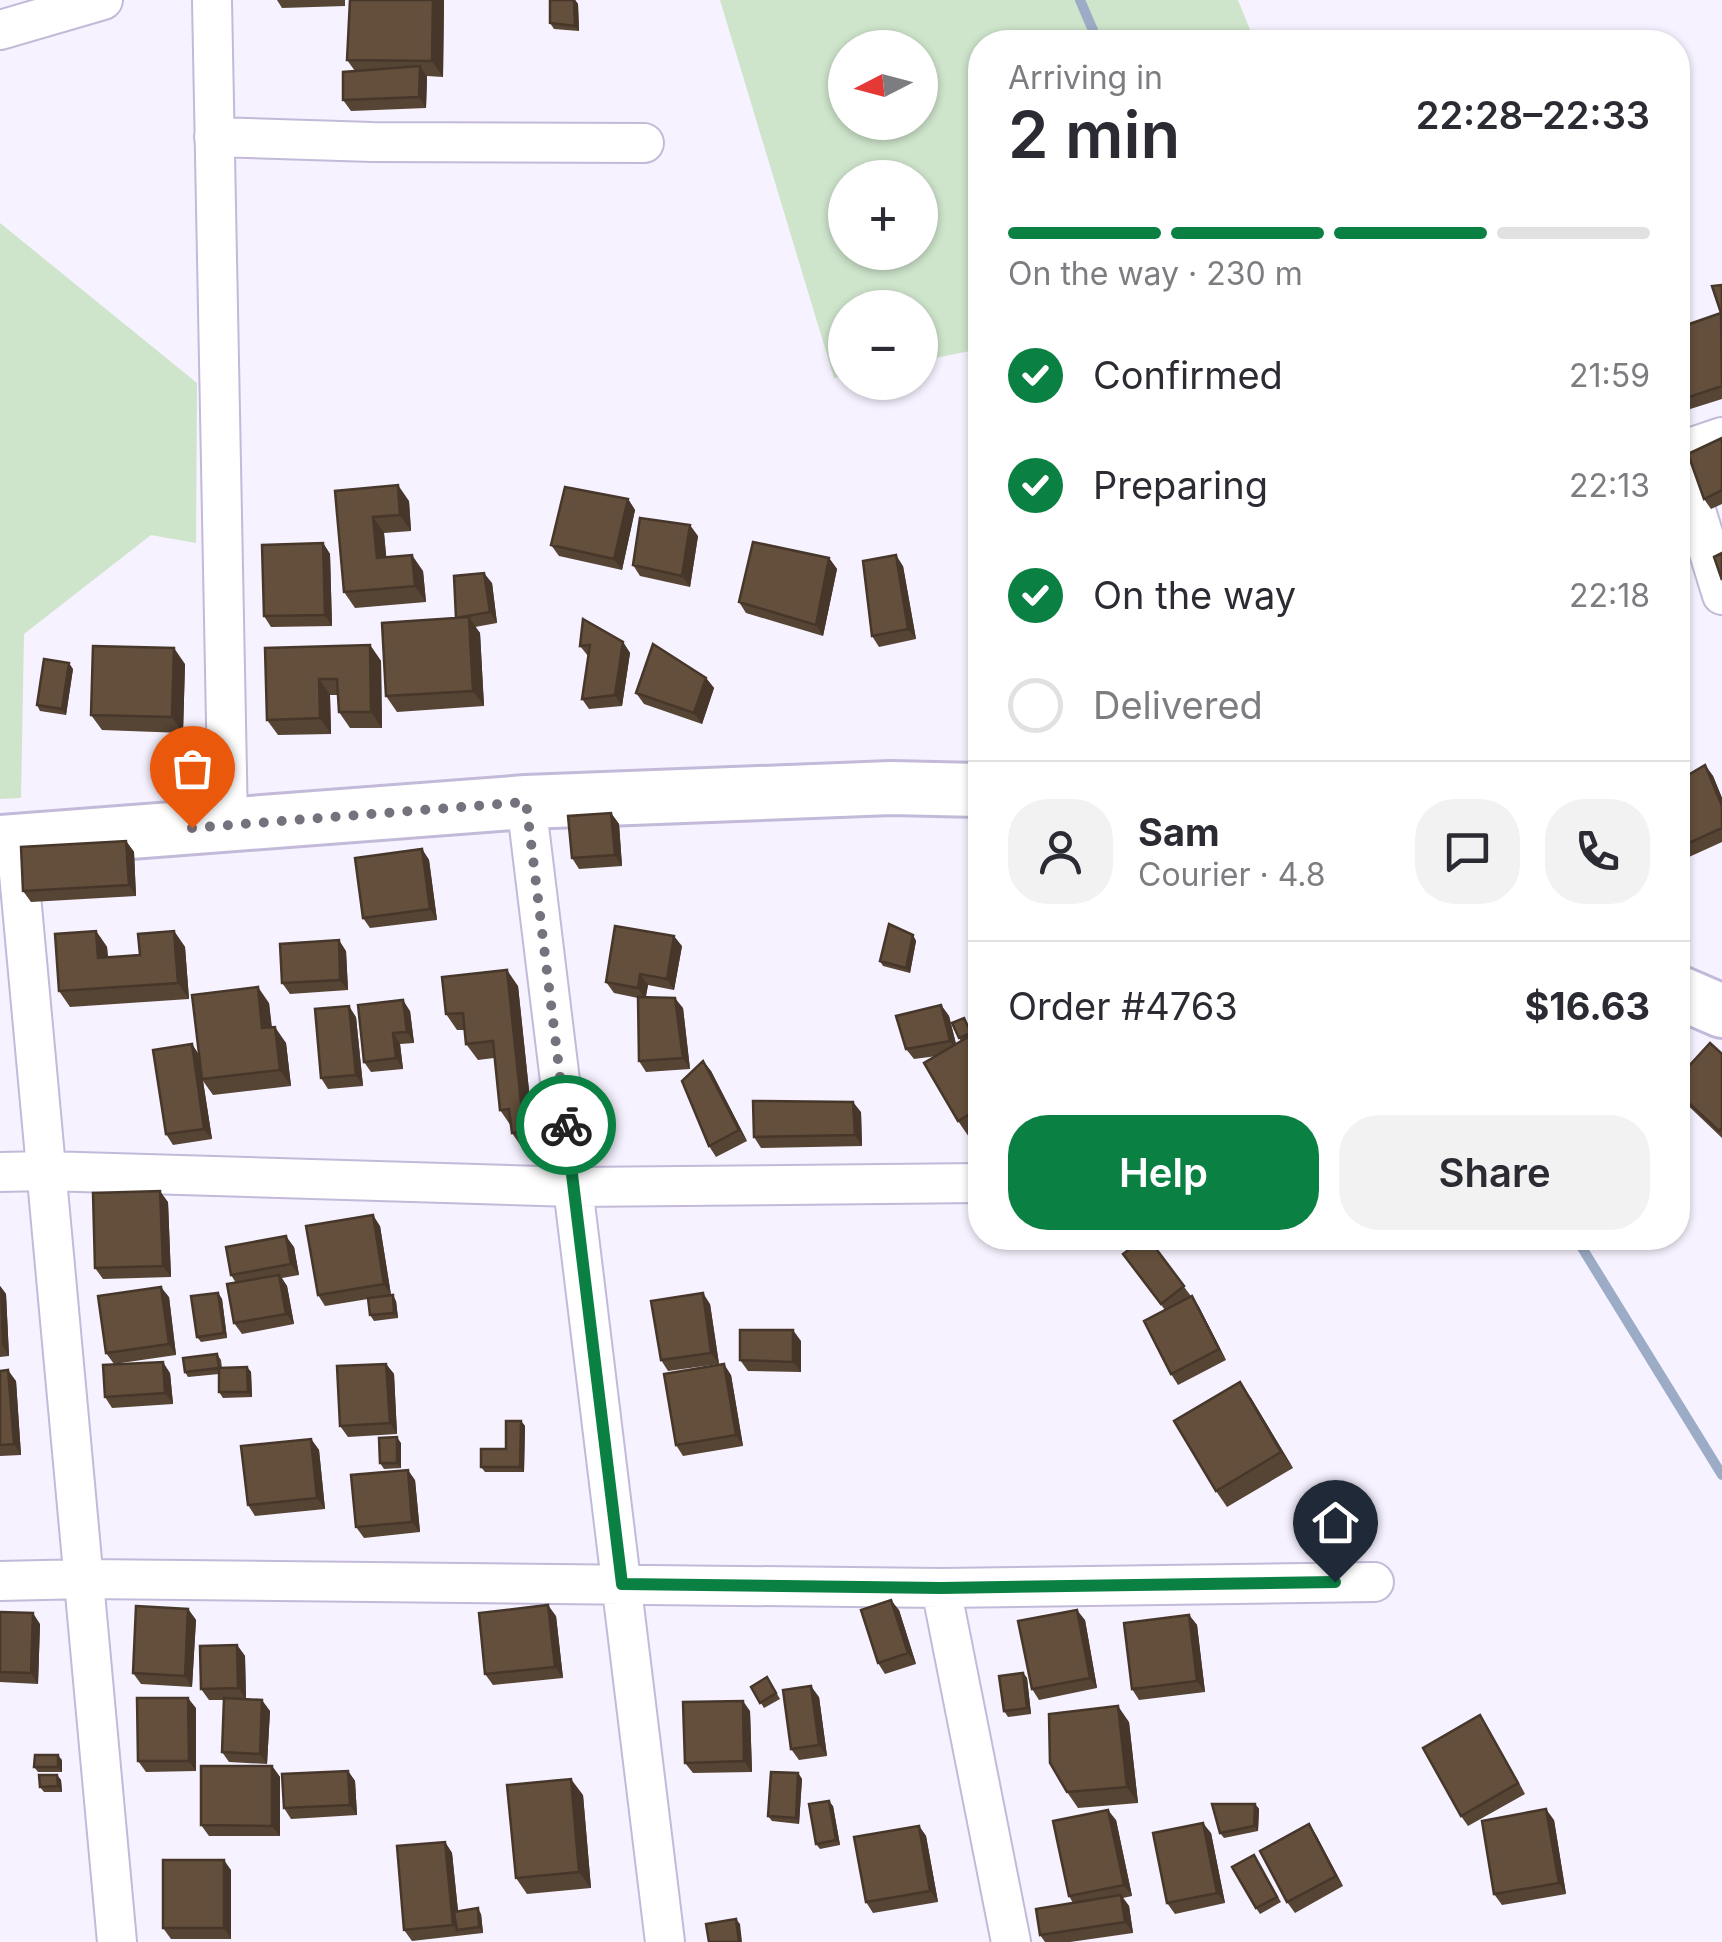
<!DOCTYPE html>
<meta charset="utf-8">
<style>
:root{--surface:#fff;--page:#f2f2f3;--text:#2b2b33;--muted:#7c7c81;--line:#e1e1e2;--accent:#0b8043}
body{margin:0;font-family:Inter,sans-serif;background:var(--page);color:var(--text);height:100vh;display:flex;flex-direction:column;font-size:38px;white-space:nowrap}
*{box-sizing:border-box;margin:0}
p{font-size:32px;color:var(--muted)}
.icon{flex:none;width:55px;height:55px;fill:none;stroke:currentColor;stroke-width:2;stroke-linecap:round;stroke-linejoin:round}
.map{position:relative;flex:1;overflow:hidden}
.drawer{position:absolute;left:968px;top:30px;width:722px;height:1220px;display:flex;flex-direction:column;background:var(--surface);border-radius:40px;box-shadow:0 2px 8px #0004}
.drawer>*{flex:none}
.needle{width:65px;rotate:264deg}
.controls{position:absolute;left:828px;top:30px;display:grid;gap:20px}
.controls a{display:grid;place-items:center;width:110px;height:110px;border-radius:50%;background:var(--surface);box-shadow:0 2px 8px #0004;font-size:50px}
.pin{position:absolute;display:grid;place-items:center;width:85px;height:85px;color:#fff;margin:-102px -42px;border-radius:50% 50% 50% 0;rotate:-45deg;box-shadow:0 0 10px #0007}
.pin .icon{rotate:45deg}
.courier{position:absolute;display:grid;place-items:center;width:100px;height:100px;margin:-50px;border:8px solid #0b8043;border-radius:50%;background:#fff;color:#222;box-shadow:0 2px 12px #0007}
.headline em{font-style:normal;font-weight:600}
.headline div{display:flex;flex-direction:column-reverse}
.headline{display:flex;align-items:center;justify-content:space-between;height:170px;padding:0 40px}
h1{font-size:65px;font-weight:600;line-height:75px}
.bar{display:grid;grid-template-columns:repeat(4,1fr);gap:15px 10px;align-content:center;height:120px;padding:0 40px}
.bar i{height:12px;border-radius:8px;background:var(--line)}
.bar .selected{background:var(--accent)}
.bar p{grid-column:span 4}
.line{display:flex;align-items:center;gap:25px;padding:0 40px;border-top:2px solid var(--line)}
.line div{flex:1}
.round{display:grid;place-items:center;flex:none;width:105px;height:105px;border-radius:40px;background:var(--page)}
ol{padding:0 40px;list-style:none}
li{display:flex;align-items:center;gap:30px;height:110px}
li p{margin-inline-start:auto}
li .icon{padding:10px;border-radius:50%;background:var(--accent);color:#fff;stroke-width:4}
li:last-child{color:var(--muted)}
li i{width:55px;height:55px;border:5px solid var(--line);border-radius:50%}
.action{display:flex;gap:20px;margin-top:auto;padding:20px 40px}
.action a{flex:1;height:115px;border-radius:40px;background:var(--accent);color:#fff;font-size:40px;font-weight:600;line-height:115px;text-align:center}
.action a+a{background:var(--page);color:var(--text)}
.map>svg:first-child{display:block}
.green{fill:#cee4cb;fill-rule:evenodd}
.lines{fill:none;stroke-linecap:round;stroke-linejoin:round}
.stream{stroke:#9cacc6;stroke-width:10}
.street-casing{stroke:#c2bad8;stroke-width:42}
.secondary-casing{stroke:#c2bad8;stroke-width:58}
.street{stroke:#fff;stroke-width:38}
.secondary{stroke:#fff;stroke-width:52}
.wall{fill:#564434}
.shaded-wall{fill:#46372a}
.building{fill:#644f3c;stroke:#46372a;stroke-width:2.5}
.done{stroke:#75717d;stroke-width:10;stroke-dasharray:0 18}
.route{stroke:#0b8043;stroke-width:12}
</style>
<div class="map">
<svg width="1722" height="1942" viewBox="0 0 1722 1942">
<rect width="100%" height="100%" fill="#f6f2ff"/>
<!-- green -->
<path class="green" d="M720,0H1238L1255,42H980V349L920,361V308H845V376L834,378ZM845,48H920V122H845ZM845,178H920V252H845Z
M0,223L197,383L196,543L151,535L24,634L21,798L0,799Z"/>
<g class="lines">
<!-- stream -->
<path class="stream" d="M1080,0L1098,42
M1576,1238L1722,1475"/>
<defs>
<path id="street" d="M212,0L228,825
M0,30L103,0
M214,137L372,142L644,143
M1678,452L1722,595
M1678,452L1722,437
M526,802L665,1942
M16,841L117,1942
M0,1172L46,1171L574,1187L980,1183
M0,1581L86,1579L941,1588L1374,1582
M941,1588L1011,1942"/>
<path id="secondary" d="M0,842L526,802L891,788L980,790
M1678,992L1722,1011"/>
</defs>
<!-- street casing -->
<use href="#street" class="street-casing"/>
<!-- secondary casing -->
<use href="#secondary" class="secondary-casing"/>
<!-- street -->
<use href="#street" class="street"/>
<!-- secondary -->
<use href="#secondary" class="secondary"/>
</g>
<!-- wall -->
<path class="wall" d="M277,0H345V6L282,8Z
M444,0L443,77L427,76L426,108L351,111L343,100L355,71L347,60Z
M575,0L578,4L579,31L554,29L550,23Z
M1722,285V399L1687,410L1680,400L1721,313Z
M1722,438V504L1711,509L1704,499Z
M335,491L409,501L411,531L384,533L386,557L423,571L426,602L355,608L344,592Z
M628,499L635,510L622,570L559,556L551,545Z
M698,536L690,587L640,576L633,565Z
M323,543L330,554L332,626L271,627L264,616Z
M829,558L837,569L823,636L746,613L739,602Z
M903,566L916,639L879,647L872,636Z
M492,583L497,623L475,627L480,633L484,706L397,712L386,696Z
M623,642L630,653L622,706L589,709L582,699L588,656L580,646Z
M370,645L381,661L382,728H350L339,712L338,695H330L331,734L278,735L267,720L265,648Z
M185,664L183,733L102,730L91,715Z
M73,669L66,715L40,711L37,705Z
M706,678L714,688L702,724L644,704L636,693Z
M1678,690L1689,714L1678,721Z
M1705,765L1713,776L1722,798V842L1678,862V781Z
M611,813L619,824L622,866L579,869L572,858Z
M126,841L134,852L136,896L31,902L23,891Z
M422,849L429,860L437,920L370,928L363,918Z
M96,931L107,947L108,957L140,955L174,931L185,947L189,999L70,1007L59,991Z
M913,935L916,941L910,973L883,966L880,961Z
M682,946L674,990L648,985L646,997L683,1008L690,1069L646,1072L639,1061L638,998L614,993L606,982Z
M346,951L348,990L290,994L282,983Z
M518,986L535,1147L523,1149L512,1133L511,1126L500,1110L494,1058L478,1060L466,1044L465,1030H457L446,1014Z
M269,1003L272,1027L286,1043L291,1086L213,1095L203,1081L212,1139L173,1145L166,1134L192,1044L199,1055Z
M941,1005L949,1016L956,1044L961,1041L959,1038L964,1018L973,1034L980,1030V1130L969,1137L958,1121L937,1056L914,1059L906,1049Z
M410,1011L414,1043L400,1044L403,1069L371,1072L364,1062Z
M356,1017L363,1086L328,1089L321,1078Z
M1722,1054V1138L1678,1096V1078Z
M703,1061L711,1071L747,1141L716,1157L709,1146Z
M861,1112L862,1146L761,1148L754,1137Z
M168,1202L171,1277L103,1279L95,1268Z
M380,1226L391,1295L378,1297L396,1301L398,1318L374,1321L370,1315L368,1299L325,1306L318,1295Z
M1148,1238L1199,1307L1226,1360L1178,1385L1171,1374L1165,1310L1123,1254Z
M294,1247L299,1275L282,1278L287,1286L294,1324L242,1334L234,1323L236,1283L231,1275Z
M0,1286L6,1294L9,1356L0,1357Z
M218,1293L222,1299L227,1338L201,1342L197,1337Z
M169,1297L176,1355L114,1364L106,1353Z
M710,1304L719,1364L668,1371L661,1360Z
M801,1341V1372L748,1371L740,1360Z
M217,1354L221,1360L222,1368L247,1367L251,1372L252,1397L223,1398L219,1392V1374L188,1377L185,1372Z
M386,1364L394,1374L397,1434L348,1437L340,1426Z
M0,1371L16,1381L21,1455L0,1456Z
M170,1373L173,1404L112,1408L105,1397Z
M731,1375L743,1446L683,1456L676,1445Z
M1251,1398L1293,1468L1227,1507L1216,1491Z
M521,1421L525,1426L524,1472H485L481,1467L506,1449Z
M311,1439L319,1450L325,1509L255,1516L248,1505Z
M401,1443V1468L384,1469L380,1463Z
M415,1480L420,1532L364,1538L356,1527Z
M188,1609L196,1620L192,1687L141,1684L133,1673Z
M899,1610L916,1664L885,1674L878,1663Z
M0,1612L40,1624L38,1684L0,1682Z
M1189,1615L1197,1625L1205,1692L1139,1700L1132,1689Z
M556,1616L563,1678L493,1685L485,1674Z
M1085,1620L1097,1688L1039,1700L1032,1689Z
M237,1645L245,1656L246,1699L270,1711L267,1764L229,1762L222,1752L224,1700H209L201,1689Z
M1023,1673L1027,1678L1031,1714L1008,1717L1004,1711Z
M767,1677L780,1699L764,1708L751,1687Z
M819,1697L827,1756L799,1760L791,1749Z
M196,1708V1771L146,1772L138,1761Z
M750,1711L752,1772L693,1773L685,1763Z
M1480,1715L1525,1794L1468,1826L1461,1816Z
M1129,1722L1138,1803L1078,1808L1067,1792Z
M62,1760V1772H38L34,1767Z
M272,1766L280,1777V1836H209L201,1825Z
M348,1771L355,1781L357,1815L291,1819L284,1808Z
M798,1773L802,1779L799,1824L772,1821L768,1816Z
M57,1775L61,1780L62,1792H44L40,1787Z
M583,1795L591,1888L527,1894L516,1878Z
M1255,1804L1259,1809L1258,1831L1224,1838L1220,1833Z
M833,1806L840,1845L820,1849L816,1844Z
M1116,1820L1132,1896L1123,1898L1129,1906L1133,1933L1070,1942H1045L1040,1935L1073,1903L1069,1896Z
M1554,1820L1566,1894L1502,1905L1494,1894Z
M919,1826L926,1836L938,1902L873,1913L866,1902Z
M1211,1833L1225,1903L1175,1914L1167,1903Z
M1316,1835L1343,1886L1295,1913L1287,1902Z
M445,1842L452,1853L458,1911L481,1914L483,1933L412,1941L404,1930Z
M1254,1855L1281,1902L1260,1914L1256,1908Z
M231,1870V1939H171L163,1928Z"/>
<!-- shaded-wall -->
<path class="shaded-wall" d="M433,0H444L443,77L432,61Z
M575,0L578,4L579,31L575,26Z
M420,66L427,77L426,108L419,97Z
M398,485L409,501L411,531L400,515Z
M628,499L635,510L622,570L614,559Z
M373,517L384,533L388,574L377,558Z
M690,525L698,536L690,587L682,576Z
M323,543L330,554L332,626L325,615Z
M412,555L423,571L426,602L415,586Z
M896,555L903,566L916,639L908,629Z
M829,558L837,569L823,636L816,625Z
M484,573L492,583L497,623L490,612Z
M469,617L480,633L484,706L473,691Z
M623,642L630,653L622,706L615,695Z
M370,645L381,661L382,728L371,712Z
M174,648L185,664L183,733L172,717Z
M69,663L73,669L66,715L62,709Z
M706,678L714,688L702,724L694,713Z
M319,679L330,695L331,734L320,718Z
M1678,690L1689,714L1681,704L1678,696Z
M1705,765L1713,776L1722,798V806Z
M611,813L619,824L622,866L615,855Z
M126,841L134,852L136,896L129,885Z
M422,849L429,860L437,920L430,909Z
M96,931L107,947L109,974L98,958Z
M174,931L185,947L189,999L178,983Z
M913,935L916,941L910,973L906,968Z
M674,936L682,946L674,990L667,979Z
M339,940L346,951L348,990L340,980Z
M507,970L518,986L535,1147L524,1131Z
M640,974L648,985L645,999L638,988Z
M258,987L269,1003L273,1044L262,1028Z
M675,998L683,1008L690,1069L683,1058Z
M403,1000L410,1011L414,1043L407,1032Z
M941,1005L949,1016L958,1052L950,1041Z
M349,1006L356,1017L363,1086L356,1075Z
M275,1027L286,1043L291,1086L280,1070Z
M393,1033L400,1044L403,1069L396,1058Z
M192,1044L199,1055L212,1139L204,1129Z
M703,1061L711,1071L747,1141L739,1130Z
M853,1102L861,1112L862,1146L855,1135Z
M160,1191L168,1202L171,1277L163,1266Z
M373,1215L380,1226L391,1295L384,1284Z
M286,1236L294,1247L299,1275L291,1264Z
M279,1275L287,1286L294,1324L286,1314Z
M0,1286L6,1294L9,1356L2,1345Z
M161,1287L169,1297L176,1355L169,1344Z
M218,1293L222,1299L227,1338L224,1333Z
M703,1293L710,1304L719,1364L711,1353Z
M393,1295L396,1301L398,1318L394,1313Z
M1192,1296L1199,1307L1226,1360L1219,1349Z
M793,1330L801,1341V1372L793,1362Z
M163,1362L170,1373L173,1404L165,1393Z
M386,1364L394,1374L397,1434L390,1423Z
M724,1364L731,1375L743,1446L736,1435Z
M247,1367L251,1372L252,1397L248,1392Z
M8,1370L16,1381L21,1455L14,1444Z
M1240,1382L1251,1398L1293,1468L1281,1452Z
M521,1421L525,1426L524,1472L520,1467Z
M397,1437L401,1443V1468L397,1463Z
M311,1439L319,1450L325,1509L317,1498Z
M408,1470L415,1480L420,1532L412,1522Z
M891,1600L899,1610L916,1664L908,1653Z
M548,1605L556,1616L563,1678L555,1667Z
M188,1609L196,1620L192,1687L185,1676Z
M1077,1610L1085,1620L1097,1688L1090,1678Z
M33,1613L40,1624L38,1684L31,1673Z
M1189,1615L1197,1625L1205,1692L1197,1681Z
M237,1645L245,1656L246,1699L238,1688Z
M1023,1673L1027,1678L1031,1714L1027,1708Z
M811,1686L819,1697L827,1756L819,1745Z
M188,1698L196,1708V1771L189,1761Z
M262,1700L270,1711L267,1764L260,1754Z
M743,1701L750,1711L752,1772L744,1761Z
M1118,1706L1129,1722L1138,1803L1127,1787Z
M1480,1715L1487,1726L1525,1794L1518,1783Z
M58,1755L62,1760V1772L58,1767Z
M272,1766L280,1777V1836L272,1826Z
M348,1771L355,1781L357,1815L350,1805Z
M798,1773L802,1779L799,1824L796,1818Z
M57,1775L61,1780L62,1792L58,1786Z
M571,1779L583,1795L591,1888L579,1872Z
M829,1801L833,1806L840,1845L836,1840Z
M1255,1804L1259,1809L1258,1831L1254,1826Z
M1546,1809L1554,1820L1566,1894L1559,1883Z
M1108,1810L1116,1820L1132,1896L1124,1885Z
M1203,1823L1211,1833L1225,1903L1217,1893Z
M1309,1824L1316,1835L1343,1886L1336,1876Z
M919,1826L926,1836L938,1902L930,1891Z
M445,1842L452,1853L460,1930H457L453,1925Z
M224,1860L231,1870V1939L224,1928Z
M1121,1895L1129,1906L1133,1933L1125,1922Z
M478,1908L481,1914L483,1933L479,1927Z
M736,1919L740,1924L742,1942H739Z"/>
<!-- building -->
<path class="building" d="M350,0H433L432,61L347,60Z
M550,0H574L575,26L550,23Z
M420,66L419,97L343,100V72Z
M1722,285V313H1721L1712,286Z
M1721,313L1722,386L1680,400L1678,393V328Z
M1722,438V490L1704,499L1688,454Z
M398,485L400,515L373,517L377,558L412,555L415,586L344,592L335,491Z
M565,487L628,499L614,559L551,545Z
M640,518L690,525L682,576L633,565Z
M753,542L829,558L816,625L739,602Z
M323,543L325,615L264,616L262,545Z
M1722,553V580L1714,557Z
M896,555L908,629L872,636L863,561Z
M484,573L490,612L456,618L454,576Z
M469,617L473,691L386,696L382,623Z
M583,619L623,642L615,695L582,699L590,645L580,646Z
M653,644L706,678L694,713L636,693Z
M370,645L371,712H339L337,679H319L320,718L267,720L265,648Z
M93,646L174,648L172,717L91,715Z
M44,659L69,663L62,709L37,705Z
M1705,765L1722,806V828L1678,848V781Z
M611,813L615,855L572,858L568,816Z
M126,841L129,885L23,891L21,847Z
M422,849L430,909L363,918L355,858Z
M889,924L913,935L906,968L880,961Z
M615,926L674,936L667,979L640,974L638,988L606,982Z
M96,931L98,958L140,955L138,934L174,931L178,983L59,991L55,934Z
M339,940L340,980L282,983L280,944Z
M507,970L524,1131L512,1133L509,1109L500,1110L493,1041L466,1044L463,1013L446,1014L442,977Z
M258,987L262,1028L275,1027L280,1070L202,1079L192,995Z
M638,997L675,998L683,1058L639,1061Z
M403,1000L407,1032L393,1033L396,1058L364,1062L358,1005Z
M941,1005L950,1041L906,1049L896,1016Z
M349,1006L356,1075L321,1078L315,1009Z
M964,1018L971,1033L959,1038L952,1023Z
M980,1030V1108L958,1121L924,1063Z
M1710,1043L1722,1054V1128L1719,1131L1678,1093V1078Z
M192,1044L204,1129L166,1134L153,1050Z
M703,1061L739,1130L709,1146L682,1081Z
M753,1101L853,1102L855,1135L754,1137Z
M160,1191L163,1266L95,1268L93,1193Z
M373,1215L384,1284L318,1295L306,1226Z
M286,1236L291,1264L231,1275L226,1247Z
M1145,1238H1148L1184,1286L1161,1304L1123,1254Z
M279,1275L286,1314L234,1323L227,1284Z
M161,1287L169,1344L106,1353L98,1296Z
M218,1293L224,1333L197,1337L191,1296Z
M703,1293L711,1353L661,1360L651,1301Z
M393,1295L394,1313L370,1315L368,1298Z
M1192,1296L1219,1349L1171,1374L1144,1321Z
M740,1330H793V1362L740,1360Z
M217,1354L219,1368L247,1367L248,1392H219V1368L185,1372L183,1358Z
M163,1362L165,1393L105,1397L103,1365Z
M386,1364L390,1423L340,1426L337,1366Z
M724,1364L736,1435L676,1445L664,1374Z
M8,1370L14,1444L0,1445V1371Z
M1240,1382L1281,1452L1216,1491L1174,1421Z
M506,1421H521L520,1467H481V1449H506Z
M397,1437V1463H380L379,1438Z
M311,1439L317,1498L248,1505L241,1446Z
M408,1470L412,1522L356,1527L351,1475Z
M891,1600L908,1653L878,1663L861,1610Z
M548,1605L555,1667L485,1674L479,1613Z
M136,1606L188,1609L185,1676L133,1673Z
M1077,1610L1090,1678L1032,1689L1018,1621Z
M0,1612L33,1613L31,1673L0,1672Z
M1189,1615L1197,1681L1132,1689L1124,1623Z
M237,1645L238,1688L201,1689L200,1646Z
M1023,1673L1027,1708L1004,1711L999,1676Z
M767,1677L776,1693L760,1703L751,1687Z
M811,1686L819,1745L791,1749L783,1690Z
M137,1698H188L189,1761H138Z
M224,1698L262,1700L260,1754L222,1752Z
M743,1701L744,1761L685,1763L683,1702Z
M1118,1706L1127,1787L1067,1792L1050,1763L1049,1714Z
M1480,1715L1518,1783L1461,1816L1423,1748Z
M35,1755H58V1767H34Z
M201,1766H272V1826L201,1825Z
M348,1771L350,1805L284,1808L282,1774Z
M771,1772L798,1773L796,1818L768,1816Z
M39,1775H57L58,1786L40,1787Z
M571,1779L579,1872L516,1878L507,1785Z
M829,1801L836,1840L816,1844L809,1804Z
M1212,1804H1255L1254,1826L1220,1833Z
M1546,1809L1559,1883L1494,1894L1482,1821Z
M1108,1810L1124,1885L1069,1896L1053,1821Z
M1203,1823L1217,1893L1167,1903L1153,1833Z
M1309,1824L1336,1876L1287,1902L1260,1851Z
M919,1826L930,1891L866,1902L854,1837Z
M445,1842L453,1925L404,1930L397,1846Z
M1254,1855L1277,1897L1256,1908L1232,1867Z
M163,1860H224V1928H163Z
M1121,1895L1125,1922L1040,1935L1036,1909Z
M478,1908L479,1927L457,1930L454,1912Z
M736,1919L739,1942H709L706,1924Z"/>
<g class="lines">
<!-- done -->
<path class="done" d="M192,828L526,802L566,1125"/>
<!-- route -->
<path class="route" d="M566,1125L622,1584L941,1588L1335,1582"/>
</g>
</svg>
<div class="controls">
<a><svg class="needle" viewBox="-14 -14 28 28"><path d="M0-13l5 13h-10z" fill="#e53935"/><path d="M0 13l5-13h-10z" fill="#7c7c81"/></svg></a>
<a>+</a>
<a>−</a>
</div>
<div class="pin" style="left:192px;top:828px;background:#ea580c"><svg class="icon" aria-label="bag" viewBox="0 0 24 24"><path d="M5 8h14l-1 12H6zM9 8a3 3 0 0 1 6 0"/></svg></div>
<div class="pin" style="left:1335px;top:1582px;background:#1f2937"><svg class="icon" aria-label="home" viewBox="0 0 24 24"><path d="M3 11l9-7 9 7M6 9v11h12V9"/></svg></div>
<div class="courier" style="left:566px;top:1125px"><svg class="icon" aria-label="bike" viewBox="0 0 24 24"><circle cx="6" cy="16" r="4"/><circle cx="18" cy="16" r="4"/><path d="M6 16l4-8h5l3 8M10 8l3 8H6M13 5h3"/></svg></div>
<section class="drawer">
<div class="headline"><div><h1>2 min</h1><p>Arriving in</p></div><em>22:28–22:33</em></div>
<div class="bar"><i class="selected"></i><i class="selected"></i><i class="selected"></i><i></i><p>On the way · 230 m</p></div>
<ol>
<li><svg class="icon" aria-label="check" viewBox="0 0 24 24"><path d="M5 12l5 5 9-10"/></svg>Confirmed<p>21:59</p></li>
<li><svg class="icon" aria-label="check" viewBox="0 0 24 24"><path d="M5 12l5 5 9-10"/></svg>Preparing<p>22:13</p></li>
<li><svg class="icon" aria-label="check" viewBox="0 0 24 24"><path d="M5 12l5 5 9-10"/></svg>On the way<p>22:18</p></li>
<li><i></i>Delivered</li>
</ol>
<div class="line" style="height:180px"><a class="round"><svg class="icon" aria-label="person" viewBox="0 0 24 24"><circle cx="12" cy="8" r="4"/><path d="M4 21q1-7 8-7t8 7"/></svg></a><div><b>Sam</b><p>Courier · 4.8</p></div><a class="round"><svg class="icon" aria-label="chat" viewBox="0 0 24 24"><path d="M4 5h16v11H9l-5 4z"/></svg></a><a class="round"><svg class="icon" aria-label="phone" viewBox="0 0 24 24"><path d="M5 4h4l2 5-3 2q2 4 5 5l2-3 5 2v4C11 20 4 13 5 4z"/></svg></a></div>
<div class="line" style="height:130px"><div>Order #4763</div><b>$16.63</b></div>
<div class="action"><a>Help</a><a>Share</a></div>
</section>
</div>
